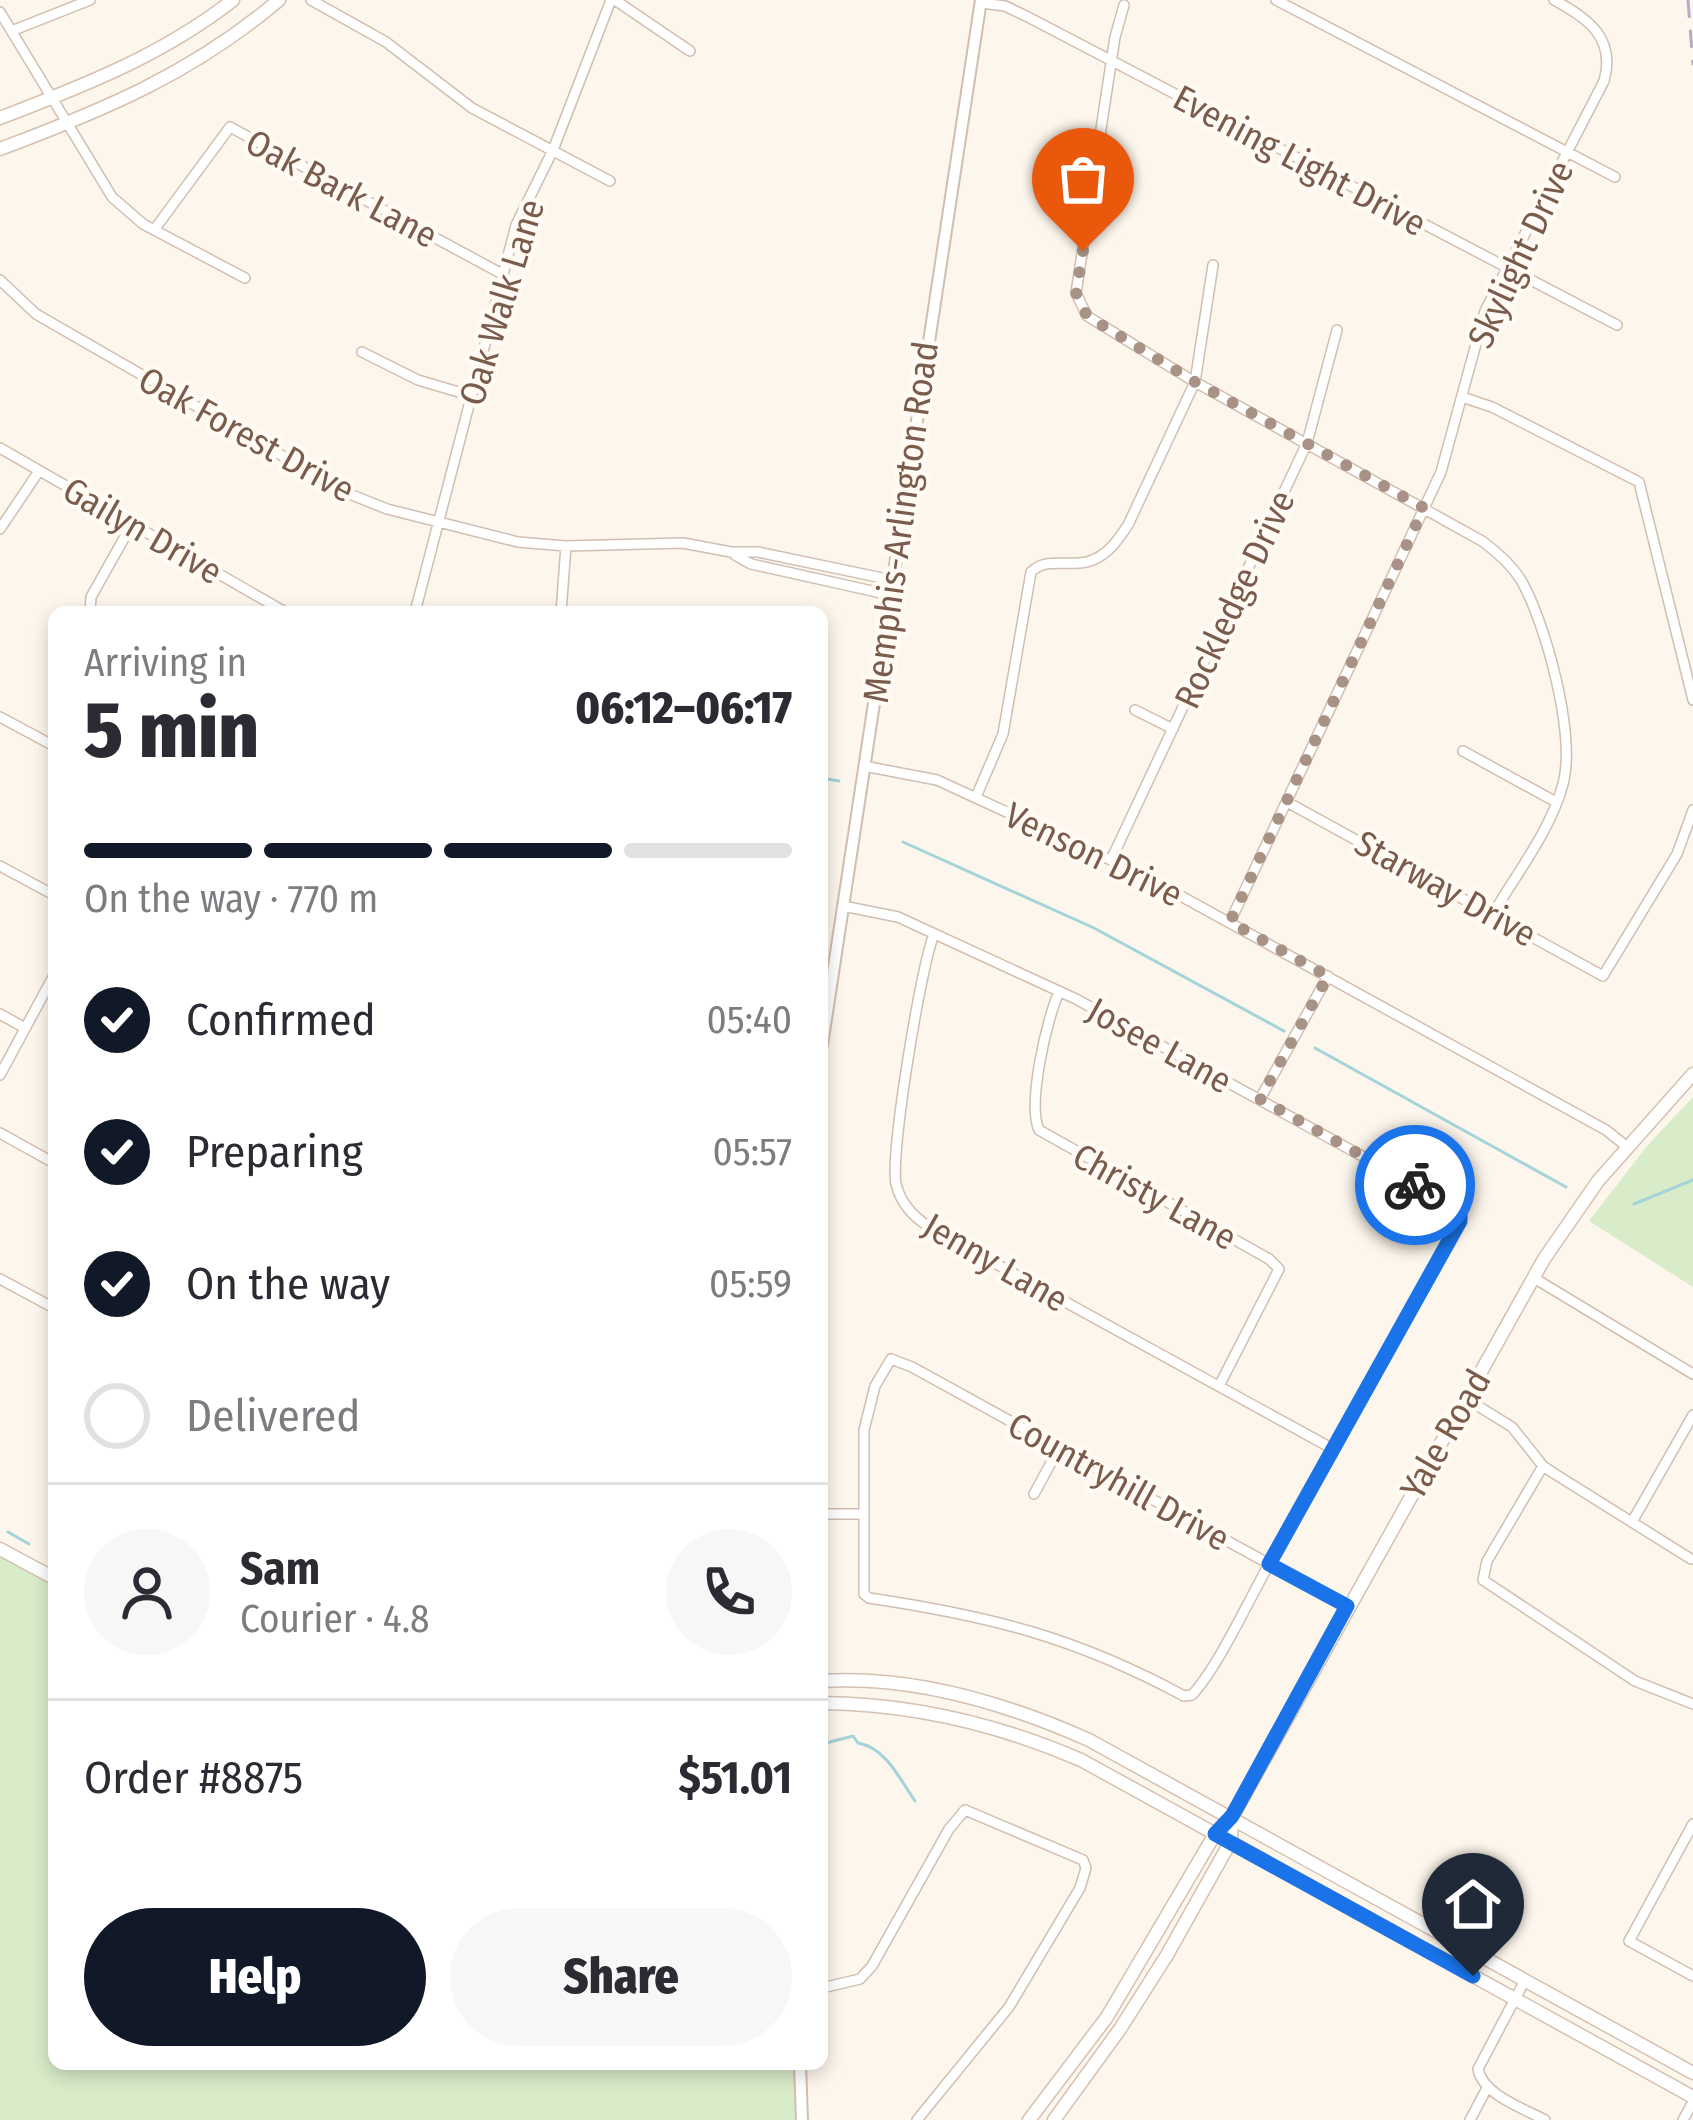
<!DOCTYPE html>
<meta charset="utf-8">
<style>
:root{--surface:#fff;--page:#f7f7f7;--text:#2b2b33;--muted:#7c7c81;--line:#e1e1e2;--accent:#111827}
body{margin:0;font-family:"Fira Sans Condensed",sans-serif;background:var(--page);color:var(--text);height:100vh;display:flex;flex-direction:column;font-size:45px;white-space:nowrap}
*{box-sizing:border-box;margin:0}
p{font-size:39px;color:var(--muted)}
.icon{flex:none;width:66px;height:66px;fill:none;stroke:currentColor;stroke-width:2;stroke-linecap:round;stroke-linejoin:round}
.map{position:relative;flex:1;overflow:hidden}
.side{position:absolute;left:48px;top:606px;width:780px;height:1464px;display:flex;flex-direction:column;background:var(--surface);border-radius:18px;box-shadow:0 6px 18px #0003}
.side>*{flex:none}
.pin{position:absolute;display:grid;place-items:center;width:102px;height:102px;color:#fff;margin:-123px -51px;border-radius:50% 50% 50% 0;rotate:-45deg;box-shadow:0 0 12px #0007}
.pin .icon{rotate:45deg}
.courier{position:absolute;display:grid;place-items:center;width:120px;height:120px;margin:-60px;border:9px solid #1a73e8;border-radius:50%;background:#fff;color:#222;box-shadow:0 3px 15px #0007}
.summary em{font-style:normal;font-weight:800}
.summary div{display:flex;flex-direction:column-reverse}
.summary{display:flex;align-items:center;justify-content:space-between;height:204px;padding:0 36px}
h1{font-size:78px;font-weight:800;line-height:90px}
.bar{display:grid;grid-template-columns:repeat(4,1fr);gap:18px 12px;align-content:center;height:144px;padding:0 36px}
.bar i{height:15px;border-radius:9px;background:var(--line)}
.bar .selected{background:var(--accent)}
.bar p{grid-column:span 4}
.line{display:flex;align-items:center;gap:30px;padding:0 36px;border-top:3px solid var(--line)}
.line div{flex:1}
.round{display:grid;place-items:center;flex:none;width:126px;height:126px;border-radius:63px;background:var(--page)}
ol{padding:0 36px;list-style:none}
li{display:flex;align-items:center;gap:36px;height:132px}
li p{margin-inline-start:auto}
li .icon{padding:12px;border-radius:50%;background:var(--accent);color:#fff;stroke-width:4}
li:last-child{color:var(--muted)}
li i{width:66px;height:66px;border:6px solid var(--line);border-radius:50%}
.cta{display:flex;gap:24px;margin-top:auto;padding:24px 36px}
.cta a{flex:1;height:138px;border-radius:72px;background:var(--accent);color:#fff;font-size:48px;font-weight:800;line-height:138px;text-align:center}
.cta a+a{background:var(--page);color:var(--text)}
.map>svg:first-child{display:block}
.green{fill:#d8ecc9}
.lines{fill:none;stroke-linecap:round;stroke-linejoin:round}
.stream{stroke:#a5d3da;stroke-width:3}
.minor-casing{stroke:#d1beb0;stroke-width:12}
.tertiary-casing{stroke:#d1beb0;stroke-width:14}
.secondary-casing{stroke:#d6c0b0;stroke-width:15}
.minor{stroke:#fff;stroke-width:9}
.tertiary{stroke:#fff;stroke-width:10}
.secondary{stroke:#fff;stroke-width:12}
.rail{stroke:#b9a8c9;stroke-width:3;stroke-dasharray:18 12;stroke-linecap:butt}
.done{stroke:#a89285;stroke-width:12;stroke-dasharray:0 21.6}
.route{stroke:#1a73e8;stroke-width:15}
.labels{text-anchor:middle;stroke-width:9;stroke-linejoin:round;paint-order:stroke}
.street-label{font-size:36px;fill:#7a5c4d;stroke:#fffaf3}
</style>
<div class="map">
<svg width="1693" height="2120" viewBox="0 0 1693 2120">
<rect width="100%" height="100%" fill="#fdf6ec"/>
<!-- green -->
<path class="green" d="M1693,1097V1287L1589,1221L1647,1146Z
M0,1544L54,1574V2064H799L801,2120H0Z"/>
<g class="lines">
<!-- stream -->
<path class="stream" d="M822,778L839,781
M903,842L1094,928L1284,1031
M1315,1048L1566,1187
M1634,1204L1693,1180
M8,1532L29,1544
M49,1555L54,1558
M822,1744L853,1736L858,1743C886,1748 899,1778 915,1801"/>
<defs>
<path id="minor" d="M311,0L386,42L472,108L610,181
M615,0L690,51
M1276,0L1615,177
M981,3L1005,6L1028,17L1617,325
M1124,5L1115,37L1076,293L1087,316L1195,382L1482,541C1497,552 1511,564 1521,580C1546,624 1576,735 1563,784C1551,830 1516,874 1493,914
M0,12L112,197L143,224L245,278
M14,30L90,0
M154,230L230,127L504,275
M0,280L36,314L347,493L387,509L518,542L566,546L683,543L731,552H758L892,580
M362,352L418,380L472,396
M1462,397L1492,407L1639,482L1693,700
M0,448L285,612
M0,529L39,471
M735,555L751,564L890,595
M90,612L91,597L132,524
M415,612L516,225L553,150L611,0
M561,612L566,546
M1135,710L1173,729
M0,717L54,746
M1463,751L1556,802
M864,766L937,780L1139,873L1606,1130L1626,1146
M976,797L1003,734L1031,572C1047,556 1069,568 1090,561C1108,555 1118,540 1128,525L1195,382L1213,265
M1287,802L1603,976L1677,854L1693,810
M1111,860L1307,443L1337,330
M0,866L54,895
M843,906L898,917L1076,999L1453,1206L1461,1216L1450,1242C1390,1347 1331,1453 1272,1559C1250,1597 1220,1664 1192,1695L1184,1696C1075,1637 990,1616 869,1598L864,1594V1430L875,1386L891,1359L912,1367L1139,1492C1208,1530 1277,1569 1347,1606
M1230,922L1441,472L1485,311L1604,81C1616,38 1588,18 1554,0
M934,934C921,966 890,1153 896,1184C901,1204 913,1216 929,1227L1333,1449
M1059,992C1047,1018 1027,1104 1039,1130L1269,1259L1279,1269L1219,1386
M0,1014L25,1028
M0,1075L54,975
M1260,1099L1328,976
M0,1133L54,1163
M1534,1278L1693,1374
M0,1279L54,1308
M1465,1398L1512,1427L1543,1466L1555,1474L1691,1559
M1543,1466L1487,1561L1483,1580L1635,1681L1693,1704
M1034,1494L1059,1448
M822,1514H863
M1632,1522L1693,1415
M1693,1824L1629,1941L1693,1976
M1525,1980L1478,2069C1483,2095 1523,2108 1545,2120
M822,1988L860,1979L872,1966L949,1829L965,1810L1083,1860L1086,1868L1080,1888L1009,2007L917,2120
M1470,2120L1487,2088
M1683,2120L1693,2102"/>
<path id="tertiary" d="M822,1045L981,0
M800,2064L802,2120"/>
<path id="secondary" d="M0,118C83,86 163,55 233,0
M0,149C104,110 193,73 279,0
M0,1549L54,1578
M822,1681C912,1675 1008,1704 1089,1740L1693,2073
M822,1703C913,1704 998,1724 1081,1760L1693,2097
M1029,2120L1107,2017L1215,1834L1232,1817L1544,1259L1598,1181L1693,1074
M1054,2120L1120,2029L1167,1955L1231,1841L1232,1817"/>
</defs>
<!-- minor casing -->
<use href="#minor" class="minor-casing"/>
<!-- tertiary casing -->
<use href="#tertiary" class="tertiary-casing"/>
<!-- secondary casing -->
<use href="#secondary" class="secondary-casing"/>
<!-- minor -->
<use href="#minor" class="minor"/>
<!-- tertiary -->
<use href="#tertiary" class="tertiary"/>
<!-- secondary -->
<use href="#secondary" class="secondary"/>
<!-- rail -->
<path class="rail" d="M1688,0L1693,65"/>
</g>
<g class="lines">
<!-- done -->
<path class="done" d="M1083,251L1076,293L1087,316L1195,382L1424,508L1230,922L1328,976L1260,1099L1415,1185"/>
<!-- route -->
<path class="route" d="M1415,1185L1460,1212V1221L1269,1564L1347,1606L1232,1816L1215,1834L1473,1976"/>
</g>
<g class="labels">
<!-- street labels -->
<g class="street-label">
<text transform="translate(1300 160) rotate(28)" y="13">Evening Light Drive</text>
<text transform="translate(342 188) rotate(28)" y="13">Oak Bark Lane</text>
<text transform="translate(1520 254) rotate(-65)" y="13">Skylight Drive</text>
<text transform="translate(501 302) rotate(-73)" y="13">Oak Walk Lane</text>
<text transform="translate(247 434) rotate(29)" y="13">Oak Forest Drive</text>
<text transform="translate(900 522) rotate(-82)" y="13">Memphis-Arlington Road</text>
<text transform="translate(143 530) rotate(30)" y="13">Gailyn Drive</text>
<text transform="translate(1234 599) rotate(-65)" y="13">Rockledge Drive</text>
<text transform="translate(1094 854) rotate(26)" y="13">Venson Drive</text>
<text transform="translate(1446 888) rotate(29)" y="13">Starway Drive</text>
<text transform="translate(1160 1045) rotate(29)" y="13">Josee Lane</text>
<text transform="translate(1155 1196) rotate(29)" y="13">Christy Lane</text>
<text transform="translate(996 1262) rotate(30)" y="13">Jenny Lane</text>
<text transform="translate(1445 1434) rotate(-60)" y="13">Yale Road</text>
<text transform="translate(1119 1481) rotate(29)" y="13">Countryhill Drive</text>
</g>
</g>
</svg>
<div class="pin" style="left:1083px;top:251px;background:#ea580c"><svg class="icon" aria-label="bag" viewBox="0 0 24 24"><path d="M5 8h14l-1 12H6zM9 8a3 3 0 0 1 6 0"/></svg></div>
<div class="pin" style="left:1473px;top:1976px;background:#1f2937"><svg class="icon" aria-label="home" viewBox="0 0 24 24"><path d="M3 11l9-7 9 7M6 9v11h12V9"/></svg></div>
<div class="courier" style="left:1415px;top:1185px"><svg class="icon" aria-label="bike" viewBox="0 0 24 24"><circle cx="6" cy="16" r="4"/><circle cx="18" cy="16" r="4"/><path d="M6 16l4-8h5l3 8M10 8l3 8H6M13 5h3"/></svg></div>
<section class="side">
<div class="summary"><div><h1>5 min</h1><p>Arriving in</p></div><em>06:12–06:17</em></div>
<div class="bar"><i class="selected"></i><i class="selected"></i><i class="selected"></i><i></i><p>On the way · 770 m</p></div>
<ol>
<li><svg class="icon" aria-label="check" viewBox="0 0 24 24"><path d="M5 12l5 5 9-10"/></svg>Confirmed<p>05:40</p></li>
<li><svg class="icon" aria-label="check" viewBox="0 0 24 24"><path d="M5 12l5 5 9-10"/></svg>Preparing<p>05:57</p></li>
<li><svg class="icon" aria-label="check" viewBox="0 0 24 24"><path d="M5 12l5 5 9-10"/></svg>On the way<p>05:59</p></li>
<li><i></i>Delivered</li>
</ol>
<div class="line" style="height:216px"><a class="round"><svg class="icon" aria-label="person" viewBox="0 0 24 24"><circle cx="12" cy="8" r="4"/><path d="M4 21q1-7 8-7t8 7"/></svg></a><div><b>Sam</b><p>Courier · 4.8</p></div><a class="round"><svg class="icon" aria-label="phone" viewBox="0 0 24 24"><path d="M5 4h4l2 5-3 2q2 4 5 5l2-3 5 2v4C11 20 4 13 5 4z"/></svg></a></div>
<div class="line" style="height:156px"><div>Order #8875</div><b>$51.01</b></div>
<div class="cta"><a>Help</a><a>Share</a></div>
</section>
</div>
